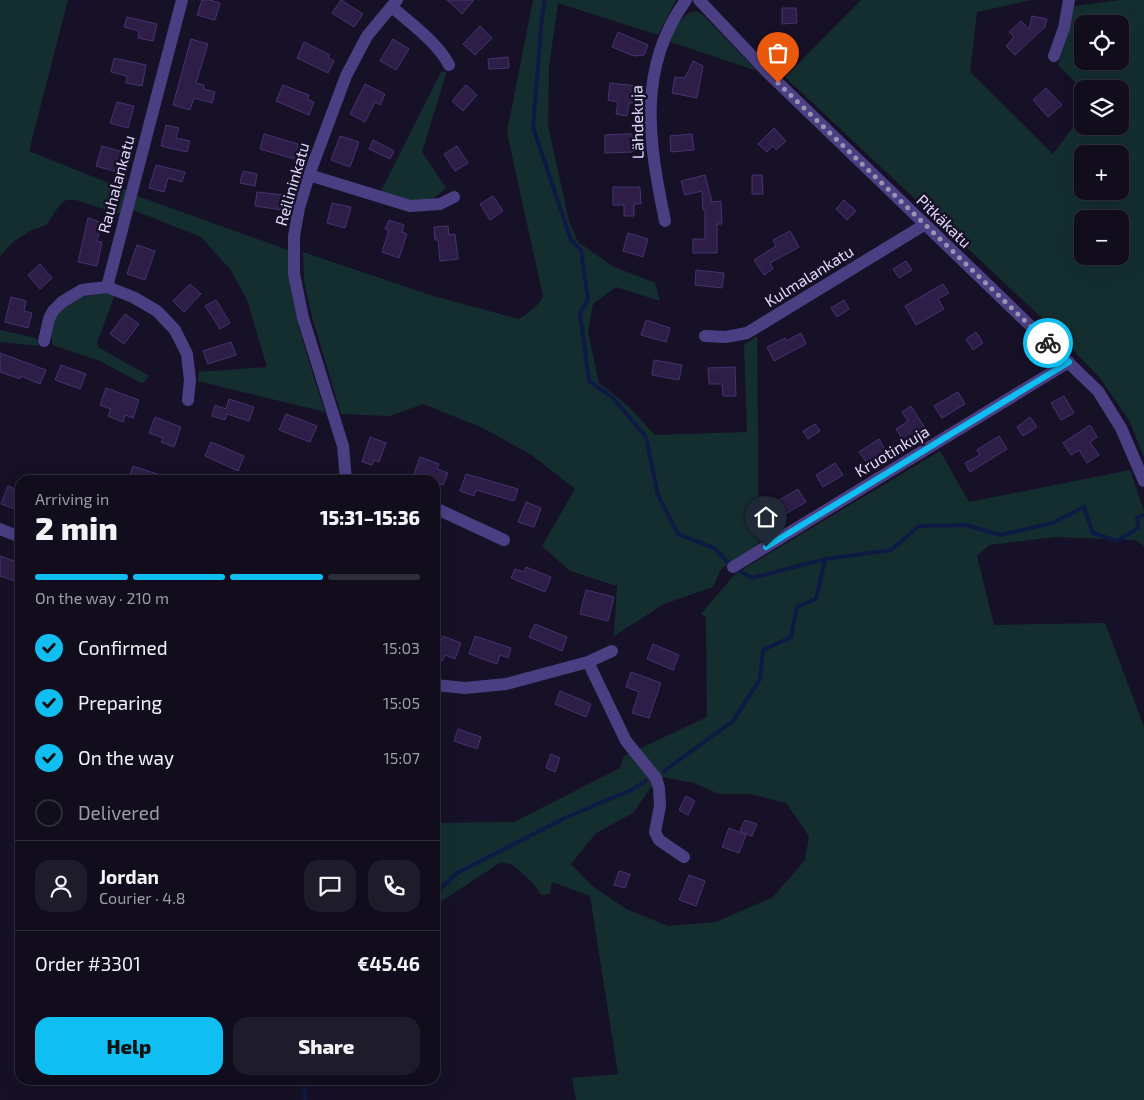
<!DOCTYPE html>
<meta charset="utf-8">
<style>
:root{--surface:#110d1d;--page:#1e1b2a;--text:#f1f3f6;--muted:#9c9ca4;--line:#302d3b;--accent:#10bef1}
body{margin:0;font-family:"Exo 2",sans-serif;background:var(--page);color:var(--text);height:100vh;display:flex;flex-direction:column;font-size:19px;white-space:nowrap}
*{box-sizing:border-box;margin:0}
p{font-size:16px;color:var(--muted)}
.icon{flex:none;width:28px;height:28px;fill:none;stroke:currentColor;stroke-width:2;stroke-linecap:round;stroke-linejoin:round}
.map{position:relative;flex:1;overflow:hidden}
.sheet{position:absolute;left:15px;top:475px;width:425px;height:610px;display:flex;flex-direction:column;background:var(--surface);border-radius:15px;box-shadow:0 5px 20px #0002,0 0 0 1px var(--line)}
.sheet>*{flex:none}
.buttons{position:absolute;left:1074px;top:15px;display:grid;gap:10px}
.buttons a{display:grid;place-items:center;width:55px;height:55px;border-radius:10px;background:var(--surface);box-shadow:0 5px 20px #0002,0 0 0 1px var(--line);font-size:25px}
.pin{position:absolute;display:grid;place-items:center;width:42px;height:42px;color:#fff;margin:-51px -21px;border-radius:50% 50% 50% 0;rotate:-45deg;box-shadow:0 0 5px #0007}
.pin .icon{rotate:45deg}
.courier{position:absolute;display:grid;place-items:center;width:50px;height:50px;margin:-25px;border:4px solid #10bef1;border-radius:50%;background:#fff;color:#222;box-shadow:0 1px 6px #0007}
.overview em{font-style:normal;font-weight:800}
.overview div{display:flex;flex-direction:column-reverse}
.overview{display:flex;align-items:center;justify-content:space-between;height:85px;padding:0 20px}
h1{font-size:32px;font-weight:800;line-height:38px}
.bar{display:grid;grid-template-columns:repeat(4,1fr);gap:8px 5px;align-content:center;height:60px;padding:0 20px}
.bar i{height:6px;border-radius:4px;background:var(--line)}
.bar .current{background:var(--accent)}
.bar p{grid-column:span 4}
.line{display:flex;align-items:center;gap:12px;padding:0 20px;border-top:1px solid var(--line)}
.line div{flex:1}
.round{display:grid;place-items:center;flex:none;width:52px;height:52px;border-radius:15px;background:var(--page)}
ol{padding:0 20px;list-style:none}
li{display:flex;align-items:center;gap:15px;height:55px}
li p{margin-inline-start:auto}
li .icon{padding:5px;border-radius:50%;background:var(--accent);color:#111;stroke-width:4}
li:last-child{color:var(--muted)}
li i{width:28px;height:28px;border:2px solid var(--line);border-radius:50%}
.button{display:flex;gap:10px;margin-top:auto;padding:10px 20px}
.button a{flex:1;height:58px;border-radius:15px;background:var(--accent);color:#111;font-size:20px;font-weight:800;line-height:58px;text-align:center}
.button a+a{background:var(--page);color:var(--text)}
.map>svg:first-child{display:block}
.green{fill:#142e30;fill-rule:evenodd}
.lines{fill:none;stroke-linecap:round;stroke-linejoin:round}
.stream{stroke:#0e1a43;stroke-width:4}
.building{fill:#2c1e46;stroke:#463271}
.minor{stroke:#4a3f83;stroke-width:12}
.done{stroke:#9b93b2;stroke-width:5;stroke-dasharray:0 9}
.route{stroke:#10bef1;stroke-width:6}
.labels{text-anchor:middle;stroke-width:5;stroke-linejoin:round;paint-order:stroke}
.street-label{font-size:16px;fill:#e2d9fd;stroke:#171127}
</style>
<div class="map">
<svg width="1144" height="1100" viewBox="0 0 1144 1100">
<rect width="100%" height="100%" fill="#171127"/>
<!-- green -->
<path class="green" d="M0,0H68L29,151L126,190L120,214L76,200H66L59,206L46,225L30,231L13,242L0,256Z
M533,0H676L658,35L558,3L549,66L548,125L569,221L578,242L612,266L655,283L660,301L616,287L593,304L588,332L599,383L628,406L655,435L747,432L744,345L757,336L759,544L721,569L713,587L664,604L614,636L617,586L570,571L542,546L575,489L533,456L483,428L423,404L390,416L341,414L312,317L304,281L303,252L430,295L518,319C529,313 536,308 543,297L507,132Z
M861,0H1031L977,12L970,72L1053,154L1082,115V126H1120V89H1082L1058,65L1068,36L1074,6L1120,0H1144V458L1130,422L1100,378L1045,321L785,77ZM1082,24H1120V61H1082ZM1082,154H1120V191H1082ZM1082,219H1120V256H1082Z
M697,11L703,15L757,71L668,41C676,28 681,13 697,11Z
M447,71L422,152L446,188C442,191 437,196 433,198C417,205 395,197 380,193L441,72Z
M137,196L288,250C288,306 309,359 325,412L198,381L199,372L267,367L247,300L230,269L201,237L133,210Z
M107,293L115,294L97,343L98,347L149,376L144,382L141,383L100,361L52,345V330L58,312L80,297Z
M0,330L36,338L39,346L0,342Z
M940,451L969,502L1130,470L1144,511V546L1136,540L1055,537L989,545L977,556L994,625L1105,623L1144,727V1100H576L572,1078L618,1074L590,896L552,882L550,894L541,895L534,884L513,865L501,862L439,903L435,899V823L514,822L620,768L624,756L630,753L653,784L633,813L596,833L571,864L591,885L626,909L668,926L716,922L773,897L805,860L809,836L786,803L750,794H719L694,783L661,777L639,749L707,717L706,617L701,614L735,574Z"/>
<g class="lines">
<!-- stream -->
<path class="stream" d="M545,0L542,17L533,127L571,240L581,250L588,299L580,313L589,381L613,398L646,437L658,495L678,534L714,548L733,567L752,578L825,559
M664,771L733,721L760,679L763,650L791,637L797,607L816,599L825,559L891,550L919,526L966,525L1000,535L1052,523L1084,507L1093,533L1117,541L1138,528L1137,518L1143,515
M435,894L457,873L567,817L631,790L646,781
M304,1080L305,1100"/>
</g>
<!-- building -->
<path class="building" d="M202,0H210L220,3L215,20L197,15Z
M341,0L363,14L354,27L332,13Z
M447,0H474L462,14Z
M782,8H796L797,23L782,24Z
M1032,16L1047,19L1045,27L1015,55L1006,46L1014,37L1009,32L1021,21L1029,29Z
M127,17L157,24L153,41L138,38L139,31L124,27Z
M480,26L492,38L475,55L463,44Z
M618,32L648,45L644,55L634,56L612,47Z
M191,39L208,44L196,83L204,85V89L215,92L212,103L194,98L190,110L173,105Z
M393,39L409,49L396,70L380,61Z
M304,42L330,55L328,58L334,61L328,73L297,58Z
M508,57L509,68L489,69L488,59Z
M114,58L146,65L142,86L126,83L127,76L111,72Z
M693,61L703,66L697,98L672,93L675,77L685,78Z
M610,83L637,86L634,103H629L627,116L616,114L618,102L608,100Z
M365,84L385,94L380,105L375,102L365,122L350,114Z
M283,85L309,95L307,99L314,102L309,115L276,101Z
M466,85L477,95L463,111L452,101Z
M1046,88L1062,105L1048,117L1033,100Z
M117,102L134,106L128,128L110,123Z
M166,125L179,128L176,138L190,141L187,152L161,146Z
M774,128L786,141L776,150L773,146L767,152L758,144Z
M264,134L298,144L294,159L260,149Z
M624,134H632V152L605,153V135Z
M692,134L694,150L671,152L670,136Z
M340,136L359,142L350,167L331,160Z
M373,140L394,151L390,159L369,149Z
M102,146L123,152L117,172L96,166Z
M457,146L468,163L455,171L444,154Z
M156,165L185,172L182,182L168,178L164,192L149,188Z
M243,171L257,174L255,186L240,183Z
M705,175L712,202L721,201L722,224H717V253H693V239H705V210H703L702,191L685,195L681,181Z
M752,175H762L763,194H752Z
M613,187H640L641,204H634V216H624V205H613Z
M257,192L284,195L282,210L255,206Z
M493,196L503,211L490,220L480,204Z
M844,200L856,211L847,220L836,209Z
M332,203L351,207L345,228L327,223Z
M88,218L102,223L97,241L102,242L97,266L78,262Z
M389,220L404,225L402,232L407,234L399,258L382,252L389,230L385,229Z
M448,226L449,235L455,234L458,259L440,261L438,240H435L434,227Z
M790,231L799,247L770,263L773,269L764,275L754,260L776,246L773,240Z
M628,233L648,239L643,257L623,251Z
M137,245L155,251L145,280L127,274Z
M906,261L912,270L899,278L893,269Z
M40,264L52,278L40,289L28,275Z
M696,270L724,273L722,288L695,285Z
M190,284L201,294L184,312L173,301Z
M943,284L949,293L938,299L944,309L916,325L905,306Z
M11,297L26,301L24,311L32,313L28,328L5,322Z
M216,300L230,323L220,329L205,306Z
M844,300L849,309L837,317L831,308Z
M125,314L139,324L124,344L110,334Z
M646,320L670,328L666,342L641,335Z
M976,332L983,343L973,350L966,339Z
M801,333L806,343L804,345L774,361L767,347L785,338L786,341Z
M231,342L236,355L208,364L203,351Z
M0,353L46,370L40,384L21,376L20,379L0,372Z
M654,360L682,365L679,380L652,375Z
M61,365L86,374L80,389L55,380Z
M735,367L736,396H723L722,384H709L708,368Z
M106,388L139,400L133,418L125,415L123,422L108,416L111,409L100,405Z
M958,392L965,404L942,418L934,406Z
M1064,396L1074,413L1061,420L1051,403Z
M229,399L254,407L249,421L227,414L225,420L212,416L215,405L226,409Z
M911,406L925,428L905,442L896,429L908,421L902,412Z
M286,414L317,426L310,442L279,430Z
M155,417L181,427L174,447L161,442L163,438L149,433Z
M1030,417L1037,427L1023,436L1017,427Z
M815,424L820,431L808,439L803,431Z
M1090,425L1097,437L1090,442L1099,455L1087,463L1079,450L1071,455L1063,443Z
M999,436L1007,449L970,472L965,463L980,455L977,450Z
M370,437L386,443L379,462L374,460L372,465L362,462Z
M879,439L886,451L867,463L859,452Z
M211,442L244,456L238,471L205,456Z
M420,457L439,464L437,469L448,473L443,485L435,482V480H412Z
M835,463L843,475L823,487L816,475Z
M133,466L169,478V480H128Z
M466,474L518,489L514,501L476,490L474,496L460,491Z
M8,486L20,491V505L18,510L1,504Z
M798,489L806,502L776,519L769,506Z
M526,502L541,508L534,527L518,522Z
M0,556L20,563V569L15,581L0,576Z
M526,567L551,577L545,592L511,578L515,569L524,572Z
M586,590L614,597L608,621L580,614Z
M535,624L567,637L562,651L529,637Z
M443,636L461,643L455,659L445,655L442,661L435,659V638L441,640Z
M475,636L511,648L508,658L500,655L497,664L469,654Z
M653,644L679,655L673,670L647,659Z
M631,672L661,683L649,718L632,713L639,692L626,687Z
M560,691L591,704L586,717L555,704Z
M458,729L481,737L477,749L454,741Z
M551,754L560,758L555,772L546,768Z
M686,796L695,801L688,815L679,810Z
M745,820L757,824L752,836L740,831Z
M729,828L746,835L739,853L722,847Z
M619,871L630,874L625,888L614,885Z
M689,875L705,881L696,906L679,900Z"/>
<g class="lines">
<!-- minor -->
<path class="minor" d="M699,0L767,72L1098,391L1121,428L1144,481
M392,7C410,23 438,43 449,65
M1054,56L1064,28L1069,0
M309,175L410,206L440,204L454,197
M665,221C649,143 636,69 686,0
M107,287L182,0
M705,336L726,337L747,333L924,225
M44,341L49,319L53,311L62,302L82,290L107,287L133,297L157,311L175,330L187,354L190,380L188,400
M346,480L343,446L303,318L294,274V236L299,208L309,175L346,76L367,36L397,0
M435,508L504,540
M0,529L20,537
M733,567L1069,362
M588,662L626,741L656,778L659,788L660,806L655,832L659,840L684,857
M435,685L465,688L506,684L588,662L612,651"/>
</g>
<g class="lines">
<!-- done -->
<path class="done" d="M778,83L1048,343"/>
<!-- route -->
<path class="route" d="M766,547L1069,362L1048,343"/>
</g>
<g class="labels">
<!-- street labels -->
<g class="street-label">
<text transform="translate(637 122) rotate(-91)" y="6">Lähdekuja</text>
<text transform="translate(116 184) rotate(-75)" y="6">Rauhalankatu</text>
<text transform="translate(292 184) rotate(-74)" y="6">Reilininkatu</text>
<text transform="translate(944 221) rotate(44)" y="6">Pitkäkatu</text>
<text transform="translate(809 276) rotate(-32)" y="6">Kulmalankatu</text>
<text transform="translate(892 451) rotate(-31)" y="6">Kruotinkuja</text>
</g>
</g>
</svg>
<div class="buttons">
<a><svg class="icon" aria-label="locate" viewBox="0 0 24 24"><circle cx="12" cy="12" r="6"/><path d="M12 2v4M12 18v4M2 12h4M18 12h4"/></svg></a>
<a><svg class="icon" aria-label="layers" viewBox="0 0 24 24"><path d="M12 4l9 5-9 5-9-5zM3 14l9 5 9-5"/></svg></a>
<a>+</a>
<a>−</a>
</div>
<div class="pin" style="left:778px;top:83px;background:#ea580c"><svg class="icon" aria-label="bag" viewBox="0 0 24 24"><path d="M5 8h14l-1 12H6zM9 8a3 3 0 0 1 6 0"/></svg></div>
<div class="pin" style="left:766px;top:547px;background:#1f2937"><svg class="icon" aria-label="home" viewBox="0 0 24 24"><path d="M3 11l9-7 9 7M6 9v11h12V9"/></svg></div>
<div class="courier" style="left:1048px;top:343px"><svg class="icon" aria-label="bike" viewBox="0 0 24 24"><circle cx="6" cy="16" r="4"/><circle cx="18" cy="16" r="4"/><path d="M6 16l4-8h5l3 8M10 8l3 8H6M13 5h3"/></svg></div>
<section class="sheet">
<div class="overview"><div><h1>2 min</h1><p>Arriving in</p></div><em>15:31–15:36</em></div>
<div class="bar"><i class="current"></i><i class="current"></i><i class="current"></i><i></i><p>On the way · 210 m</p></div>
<ol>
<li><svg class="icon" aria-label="check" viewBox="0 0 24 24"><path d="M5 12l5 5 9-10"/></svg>Confirmed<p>15:03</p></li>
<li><svg class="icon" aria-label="check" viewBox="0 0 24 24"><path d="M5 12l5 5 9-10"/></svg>Preparing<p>15:05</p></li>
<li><svg class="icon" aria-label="check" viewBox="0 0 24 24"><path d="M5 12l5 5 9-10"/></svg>On the way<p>15:07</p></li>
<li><i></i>Delivered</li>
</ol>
<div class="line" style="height:90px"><a class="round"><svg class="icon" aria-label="person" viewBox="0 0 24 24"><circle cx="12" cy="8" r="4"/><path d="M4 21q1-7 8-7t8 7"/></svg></a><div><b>Jordan</b><p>Courier · 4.8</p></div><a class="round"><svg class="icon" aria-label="chat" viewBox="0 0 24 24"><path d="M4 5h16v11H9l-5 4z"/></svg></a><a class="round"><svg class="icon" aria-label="phone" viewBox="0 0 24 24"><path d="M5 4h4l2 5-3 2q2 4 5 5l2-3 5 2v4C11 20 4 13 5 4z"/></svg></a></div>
<div class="line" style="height:65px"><div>Order #3301</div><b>€45.46</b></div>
<div class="button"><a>Help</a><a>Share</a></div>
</section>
</div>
